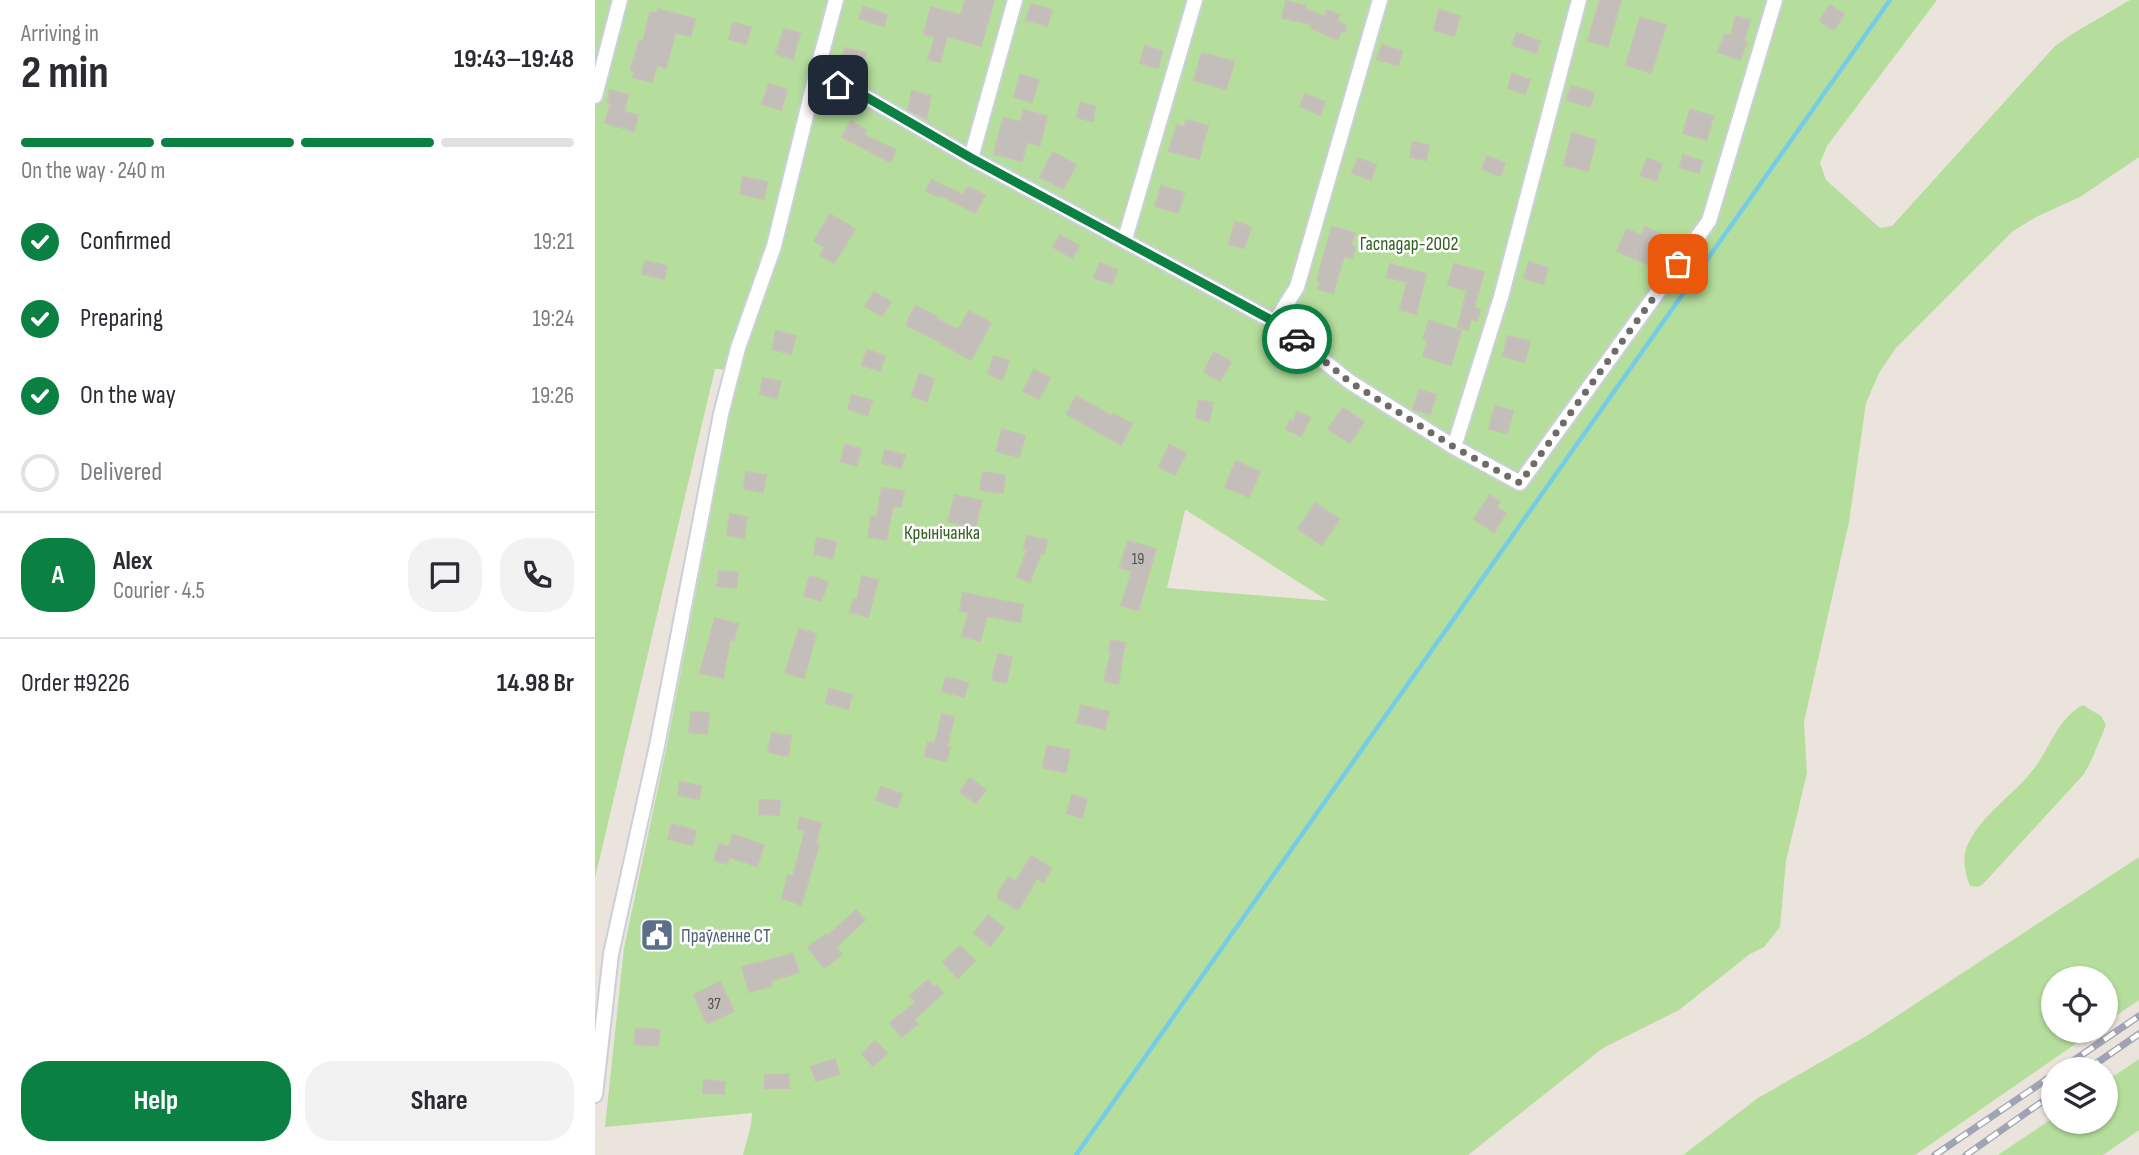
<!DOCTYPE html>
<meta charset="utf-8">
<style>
:root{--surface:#fff;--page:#f2f2f3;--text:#2b2b33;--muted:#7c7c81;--line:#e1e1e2;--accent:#0b8043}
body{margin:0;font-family:"Sofia Sans Condensed",sans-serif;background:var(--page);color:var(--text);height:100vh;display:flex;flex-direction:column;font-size:26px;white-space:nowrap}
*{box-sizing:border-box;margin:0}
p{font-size:23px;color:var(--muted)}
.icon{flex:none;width:38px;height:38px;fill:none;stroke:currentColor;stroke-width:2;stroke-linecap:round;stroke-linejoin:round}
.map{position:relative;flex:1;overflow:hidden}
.details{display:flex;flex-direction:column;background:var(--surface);width:595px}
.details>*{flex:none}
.controls{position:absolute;left:1446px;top:966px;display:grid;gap:14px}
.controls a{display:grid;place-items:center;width:77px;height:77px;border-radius:50%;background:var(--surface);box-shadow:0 2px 5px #0004;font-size:35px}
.pin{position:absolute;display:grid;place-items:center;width:60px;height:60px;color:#fff;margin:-30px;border-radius:14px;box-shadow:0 4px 10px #0006}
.courier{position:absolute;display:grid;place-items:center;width:70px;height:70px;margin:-35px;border:5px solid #0b8043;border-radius:50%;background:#fff;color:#222;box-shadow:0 2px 9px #0007}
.summary em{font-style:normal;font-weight:700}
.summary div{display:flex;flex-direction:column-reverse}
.summary{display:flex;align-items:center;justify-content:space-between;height:119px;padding:0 21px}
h1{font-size:46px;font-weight:700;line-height:52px}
.bar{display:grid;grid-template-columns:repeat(4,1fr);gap:10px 7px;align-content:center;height:84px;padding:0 21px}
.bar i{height:9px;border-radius:5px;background:var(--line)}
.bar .active{background:var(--accent)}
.bar p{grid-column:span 4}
.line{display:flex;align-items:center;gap:18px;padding:0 21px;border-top:2px solid var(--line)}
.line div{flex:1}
.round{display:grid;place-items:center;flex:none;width:74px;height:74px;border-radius:28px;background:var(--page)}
ol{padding:0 21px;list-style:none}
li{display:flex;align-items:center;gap:21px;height:77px}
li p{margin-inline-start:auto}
li .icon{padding:7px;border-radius:50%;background:var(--accent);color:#fff;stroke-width:4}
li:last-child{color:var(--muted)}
li i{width:38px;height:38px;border:4px solid var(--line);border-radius:50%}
.button{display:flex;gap:14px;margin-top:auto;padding:14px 21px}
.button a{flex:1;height:80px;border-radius:28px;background:var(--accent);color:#fff;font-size:28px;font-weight:700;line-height:80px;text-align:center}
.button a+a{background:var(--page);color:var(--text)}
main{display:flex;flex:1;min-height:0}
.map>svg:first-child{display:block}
.green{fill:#b5de9d;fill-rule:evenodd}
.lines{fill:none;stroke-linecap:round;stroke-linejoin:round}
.stream{stroke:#77cce5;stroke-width:4.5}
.building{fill:#c3beb9;stroke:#c6c0b7;stroke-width:2}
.street-casing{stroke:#cbcfda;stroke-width:18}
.street{stroke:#fff;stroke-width:14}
.rail-casing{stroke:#a0a3b3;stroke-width:7}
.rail{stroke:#fff;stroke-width:4.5;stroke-dasharray:13;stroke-linecap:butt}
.done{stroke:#6e6b69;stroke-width:7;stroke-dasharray:0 12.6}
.route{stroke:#0b8043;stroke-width:9}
.labels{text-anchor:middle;stroke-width:5;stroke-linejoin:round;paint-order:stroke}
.number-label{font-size:16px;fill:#504f4e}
.park-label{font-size:19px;fill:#2f611f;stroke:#fff}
.service-label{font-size:19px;fill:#4e5e75;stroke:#fff;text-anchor:start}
</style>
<main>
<section class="details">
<div class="summary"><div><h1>2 min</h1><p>Arriving in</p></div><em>19:43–19:48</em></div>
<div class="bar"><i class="active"></i><i class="active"></i><i class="active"></i><i></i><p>On the way · 240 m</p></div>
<ol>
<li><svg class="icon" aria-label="check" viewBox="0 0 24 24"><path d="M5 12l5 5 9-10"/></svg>Confirmed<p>19:21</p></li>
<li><svg class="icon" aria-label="check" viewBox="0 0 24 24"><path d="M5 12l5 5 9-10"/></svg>Preparing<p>19:24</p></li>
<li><svg class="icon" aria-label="check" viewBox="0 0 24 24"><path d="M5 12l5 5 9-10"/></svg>On the way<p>19:26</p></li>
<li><i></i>Delivered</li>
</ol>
<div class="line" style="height:126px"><b class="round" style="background:var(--accent);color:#fff">A</b><div><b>Alex</b><p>Courier · 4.5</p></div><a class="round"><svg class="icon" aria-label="chat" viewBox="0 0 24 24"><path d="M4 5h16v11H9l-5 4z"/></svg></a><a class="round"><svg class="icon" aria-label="phone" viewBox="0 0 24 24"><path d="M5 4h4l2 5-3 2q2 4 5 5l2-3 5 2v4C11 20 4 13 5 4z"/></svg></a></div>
<div class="line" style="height:91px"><div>Order #9226</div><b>14.98 Br</b></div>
<div class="button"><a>Help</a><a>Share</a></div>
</section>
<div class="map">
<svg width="1544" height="1155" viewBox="0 0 1544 1155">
<rect width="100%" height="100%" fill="#ebe4dd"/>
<!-- green -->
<path class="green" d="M0,0H1342L1232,146L1225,163L1231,180L1285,228L1297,226L1460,46L1477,34L1535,0H1544V157L1485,197L1441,217L1418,231L1300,349L1284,373L1271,403L1254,522L1209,722L1212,773L1191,861L1185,927L1169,947L1155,954L1084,1010L1008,1048L873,1155H148L156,1125L157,1113L10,1127L29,948L71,750L143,370L120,369L0,878ZM590,510H591L733,601L572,588Z
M1488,705L1506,716L1511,725L1497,759L1489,774L1388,884L1383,887L1375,886C1368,868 1366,852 1378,835C1395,808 1425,790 1443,763C1457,742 1464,718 1488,705Z
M1544,857V1000L1510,1023V978H1458V1031H1499L1320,1155H1088L1163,1098L1273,1035Z
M1544,1059V1130L1508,1155H1403L1458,1118V1122H1510V1082Z"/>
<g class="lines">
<!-- stream -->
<path class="stream" d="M481,1155L1295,0"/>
</g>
<!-- building -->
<path class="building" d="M370,0H399L386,46L352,36L345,62L333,59L340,37L329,34L336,7L366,15Z
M1005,0H1026L1013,46L993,41Z
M691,1L711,6L710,9L730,17L732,10L744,15L742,21L751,26L750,32L746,31L743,40L716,28L717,24L687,18Z
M436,4L457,10L452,26L431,20Z
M1235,5L1249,14L1239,30L1225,21Z
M268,7L292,15L289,26L264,18Z
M63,9L100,19L96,36L80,33L71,68L62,65L57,82L38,77L40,71L36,70L44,41L48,42L55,12L62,13Z
M844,10L865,16L859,36L839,30Z
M1141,16L1155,20L1149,41L1152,42L1145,60L1123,52L1130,34L1136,36Z
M1045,18L1071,25L1056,73L1031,65Z
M138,23L156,27L151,44L134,39Z
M189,29L205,33L198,59L181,54Z
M922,33L945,41L941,53L917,45Z
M787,45L807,51L803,65L782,59Z
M550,46L567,51L563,68L545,63Z
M250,48L271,53L267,69L246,64Z
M607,53L639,62L631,89L599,80Z
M917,74L935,80L930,94L913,88Z
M425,75L444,80L437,102L419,97Z
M174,84L192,90L186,110L167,104Z
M976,86L999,93L995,107L972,100Z
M15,90L33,95L29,112L43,115L39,131L10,123L16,103L13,102Z
M317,91L336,96L331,118L313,110Z
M710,94L730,102L725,115L705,106Z
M485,103L500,106L498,121L482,118Z
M429,110L452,116L445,145L432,142L427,161L399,154L408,118L426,122Z
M1095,110L1118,116L1112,140L1088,133Z
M591,120L613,126L604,159L574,151L582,125L590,127Z
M256,121L271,130L269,135L301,150L295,162L247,137Z
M977,133L1001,140L993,171L969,165Z
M818,142L834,145L831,160L815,157Z
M458,152L481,165L468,189L445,177Z
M1088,155L1107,161L1104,173L1085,167Z
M892,156L910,163L905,176L887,169Z
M763,158L781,165L776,180L757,173Z
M1052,158L1067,164L1061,181L1046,175Z
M148,177L172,182L169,199L145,194Z
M336,180L368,195L373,187L390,195L380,213L345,195L344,197L331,191Z
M566,186L589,193L583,213L560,206Z
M235,214L260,229L239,263L225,255L230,247L219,241Z
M640,222L656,227L649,248L634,244Z
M737,227L760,233L756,245L760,247L757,258L749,256L738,293L723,289L726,281L722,280Z
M1050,227L1068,235L1054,265L1022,251L1032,229L1047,236Z
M465,235L484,246L477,258L458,247Z
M50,261L72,266L69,279L47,274Z
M934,262L953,268L948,284L929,278Z
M505,263L522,270L517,284L499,278Z
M795,264L831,274L821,314L805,310L812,282L792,277Z
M859,264L889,272L879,308L885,310L882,321L876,319L873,330L863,327L872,290L853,285Z
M279,292L296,302L287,316L270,306Z
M320,306L341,316L340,318L363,330L374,311L396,323L376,360L347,344L348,343L311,325Z
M834,321L866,331L856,365L828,356L833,340L828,339Z
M181,331L201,336L196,354L177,349Z
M913,336L935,341L930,362L908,356Z
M272,350L290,356L285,371L267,365Z
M619,352L636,362L625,381L609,372Z
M399,356L414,361L407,380L393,374Z
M439,370L455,378L444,399L428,391Z
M324,374L339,379L332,401L317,396Z
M168,378L186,381L182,398L165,394Z
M824,390L841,395L835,414L818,409Z
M257,395L277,401L272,415L253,409Z
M481,396L517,416L518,414L537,424L526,445L472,414Z
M604,400L618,403L614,421L601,418Z
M900,406L918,411L912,433L894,429Z
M748,408L769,422L755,443L733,429Z
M702,412L715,418L706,436L691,429L695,420L699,421Z
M407,429L430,436L424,457L401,451Z
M250,445L266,449L262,465L246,462Z
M574,445L591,453L580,475L564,467Z
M290,450L310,455L306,468L287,463Z
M641,461L665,472L654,497L630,487Z
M151,472L171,475L168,492L149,489Z
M388,472L410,475L408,493L385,490Z
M287,488L309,491L306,507L298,506L291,540L273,537L276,516L282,517Z
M360,495L387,501L380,528L353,521Z
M895,495L905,502L901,507L911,513L899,532L879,519Z
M720,503L744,519L727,545L703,529Z
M135,514L152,517L149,538L132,535Z
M432,536L452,540L449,554L446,553L435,582L422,577L432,550L429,549Z
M222,538L241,542L238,558L219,554Z
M533,541L561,549L543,610L526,605L537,571L525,567Z
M124,571L143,573L141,588L122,586Z
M215,576L233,582L226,601L209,596Z
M267,576L283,580L273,617L255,612L259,599L262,600Z
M368,593L428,605L425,622L392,616L385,641L367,636L374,612L365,611Z
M120,618L143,624L139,640L135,639L128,678L105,673Z
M204,629L221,634L209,678L190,673Z
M516,640L530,643L523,684L509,681L516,652L514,651Z
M403,654L417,657L411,683L397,680Z
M351,677L373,683L369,697L347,691Z
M234,689L257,695L253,709L231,703Z
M486,705L514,712L510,729L482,723Z
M96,712L114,713L112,734L94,732Z
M347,714L359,717L352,747L355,748L351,761L330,756L333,742L340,744Z
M177,733L196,736L193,756L173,752Z
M452,746L475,750L471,772L448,768Z
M375,778L391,790L381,803L365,792Z
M85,782L106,786L104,799L83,795Z
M286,787L307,794L302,808L281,800Z
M477,795L492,799L487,818L472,813Z
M165,800L185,801L184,815L164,814Z
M205,818L226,823L221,844L224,845L206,905L187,898L193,875L198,877L210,831L203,829Z
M77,824L101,831L97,845L73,839Z
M138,835L169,845L162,866L134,857L132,864L119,860L124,844L134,847Z
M436,856L456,868L448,882L442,878L423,910L403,898V893L413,877L421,882Z
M261,910L270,920L241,947L247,954L229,968L213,947L231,934L233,936Z
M393,915L409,928L395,946L379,933Z
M365,946L380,961L363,978L348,962Z
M198,954L204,972L175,981L176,986L154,992L147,967Z
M333,980L339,988L342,985L348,993L319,1019L323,1024L306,1037L295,1023L321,1002L315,996Z
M125,982L139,1011L112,1024L99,995Z
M41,1028L65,1030L63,1046L39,1044Z
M280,1041L292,1053L278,1066L267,1054Z
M240,1059L244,1074L221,1081L216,1067Z
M194,1074V1088H170V1075Z
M109,1080L130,1082L129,1094L108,1093Z"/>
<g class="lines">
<defs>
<path id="street" d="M241,0L221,75L266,94L376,158L680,322L755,382L859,447L925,483L1114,221L1180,0
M0,96L25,0
M376,158L420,0
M530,239L600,0
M680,322L702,287L785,0
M859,447L906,297L984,0
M0,1095L16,954L62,746L126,414L143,348L179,246L221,75"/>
</defs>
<!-- street casing -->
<use href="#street" class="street-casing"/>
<!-- street -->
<use href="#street" class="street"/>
<defs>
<path id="rail" d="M1466,1069L1544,1016
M1493,1069L1544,1034
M1340,1155L1458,1075
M1371,1155L1458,1094"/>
</defs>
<!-- rail casing -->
<use href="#rail" class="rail-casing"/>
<!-- rail -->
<use href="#rail" class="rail"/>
</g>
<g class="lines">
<!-- done -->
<path class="done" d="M702,339L755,382L859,447L925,483L1083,264"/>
<!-- route -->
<path class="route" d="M243,85L266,94L376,158L680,322L702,339"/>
</g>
<!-- icons -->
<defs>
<symbol id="civic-square" viewBox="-11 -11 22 22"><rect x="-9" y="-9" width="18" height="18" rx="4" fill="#5c6f8a" stroke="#fff"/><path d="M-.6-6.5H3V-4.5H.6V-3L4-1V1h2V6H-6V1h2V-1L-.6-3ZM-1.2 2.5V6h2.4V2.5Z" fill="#fff"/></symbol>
</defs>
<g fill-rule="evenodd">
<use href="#civic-square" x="43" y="916" width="38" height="38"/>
</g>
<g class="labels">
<!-- number labels -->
<g class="number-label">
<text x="543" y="564">19</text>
<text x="119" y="1009">37</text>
</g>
<!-- park labels -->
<g class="park-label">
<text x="814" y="250">Гаспадар-2002</text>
<text x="347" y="539">Крынічанка</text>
</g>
<!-- service labels -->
<g class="service-label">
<text x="86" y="942">Праўленне СТ</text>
</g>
</g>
</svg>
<div class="controls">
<a><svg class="icon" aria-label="locate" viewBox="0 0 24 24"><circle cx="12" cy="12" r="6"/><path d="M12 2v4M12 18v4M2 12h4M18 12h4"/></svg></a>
<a><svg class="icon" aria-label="layers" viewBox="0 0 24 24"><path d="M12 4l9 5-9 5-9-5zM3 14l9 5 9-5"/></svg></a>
</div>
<div class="pin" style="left:1083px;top:264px;background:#ea580c"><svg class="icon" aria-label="bag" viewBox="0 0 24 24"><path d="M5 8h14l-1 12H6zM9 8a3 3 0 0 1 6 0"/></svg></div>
<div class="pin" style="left:243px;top:85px;background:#1f2937"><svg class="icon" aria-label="home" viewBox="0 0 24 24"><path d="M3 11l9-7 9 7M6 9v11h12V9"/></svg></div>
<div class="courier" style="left:702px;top:339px"><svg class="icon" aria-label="car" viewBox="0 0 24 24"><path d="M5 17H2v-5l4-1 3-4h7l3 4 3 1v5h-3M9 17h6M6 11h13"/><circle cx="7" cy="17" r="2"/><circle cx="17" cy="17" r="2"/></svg></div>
</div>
</main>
